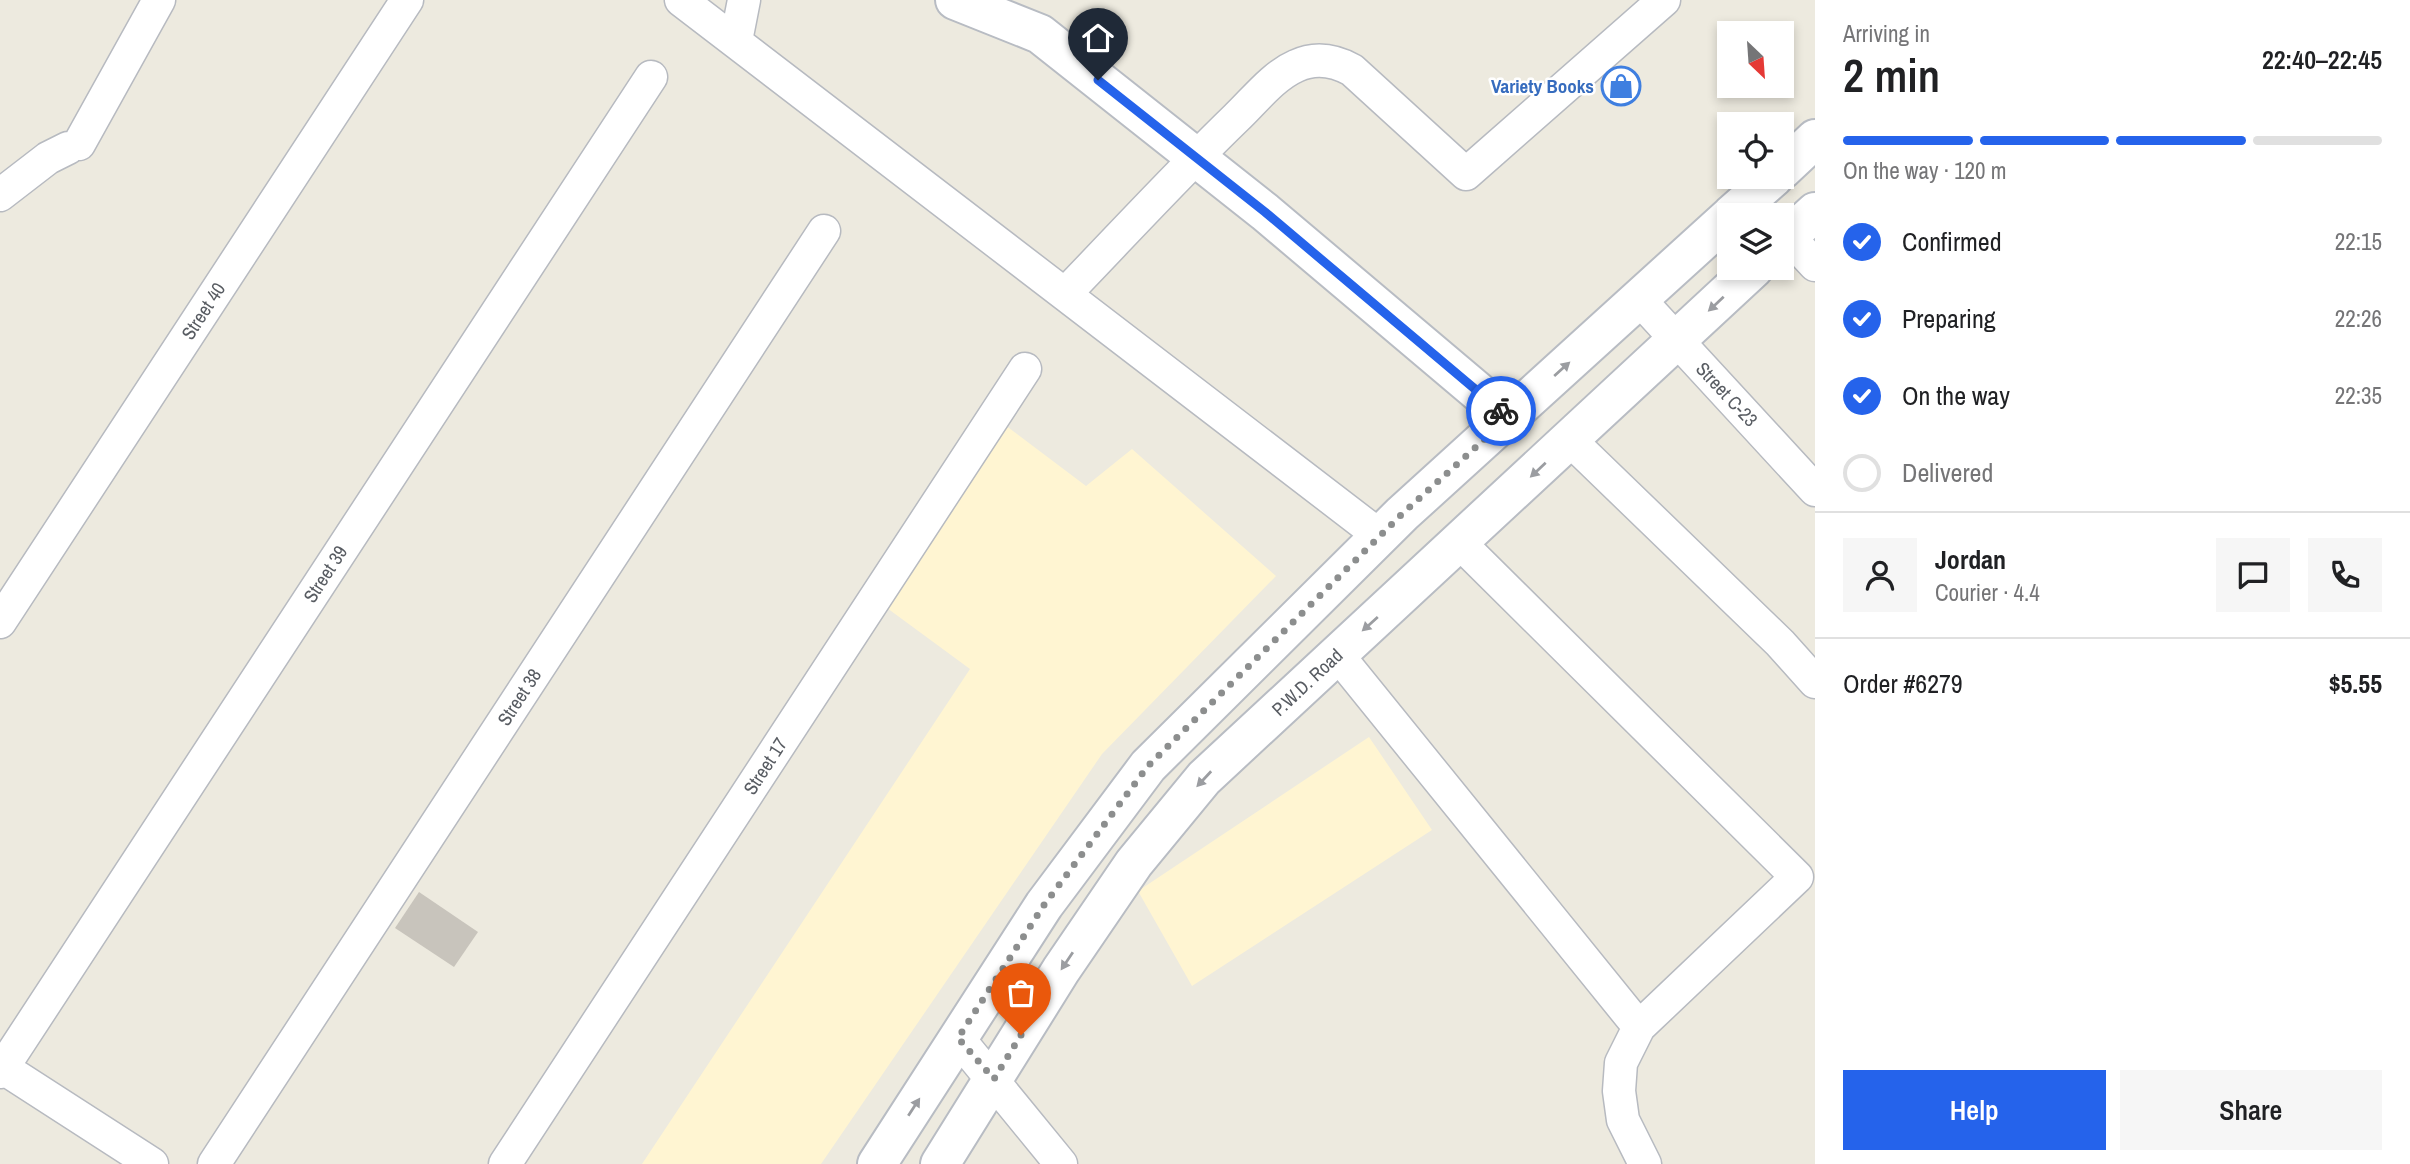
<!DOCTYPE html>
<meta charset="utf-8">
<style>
:root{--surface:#fff;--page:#f6f6f6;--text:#202124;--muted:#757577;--line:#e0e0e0;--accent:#2563eb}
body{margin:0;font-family:"Archivo Narrow",sans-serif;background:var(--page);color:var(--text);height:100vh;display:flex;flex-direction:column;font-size:26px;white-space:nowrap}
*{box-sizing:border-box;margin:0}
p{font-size:23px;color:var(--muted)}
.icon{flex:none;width:38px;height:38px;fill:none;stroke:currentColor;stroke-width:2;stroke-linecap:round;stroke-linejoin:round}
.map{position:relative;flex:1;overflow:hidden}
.sheet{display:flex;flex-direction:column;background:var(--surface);width:595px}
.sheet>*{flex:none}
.needle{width:46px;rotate:155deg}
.buttons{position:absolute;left:1717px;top:21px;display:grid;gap:14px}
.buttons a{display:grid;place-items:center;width:77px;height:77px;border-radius:0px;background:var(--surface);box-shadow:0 4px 10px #0003;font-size:35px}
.pin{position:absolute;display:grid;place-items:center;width:60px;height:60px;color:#fff;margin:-72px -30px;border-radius:50% 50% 50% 0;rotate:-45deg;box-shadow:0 0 7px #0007}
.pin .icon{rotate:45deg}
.courier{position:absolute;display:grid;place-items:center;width:70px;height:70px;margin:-35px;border:5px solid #2563eb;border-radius:50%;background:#fff;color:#222;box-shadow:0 2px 9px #0007}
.overview em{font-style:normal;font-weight:600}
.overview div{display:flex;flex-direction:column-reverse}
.overview{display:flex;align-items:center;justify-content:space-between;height:119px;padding:0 28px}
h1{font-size:46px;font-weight:600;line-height:52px}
.bar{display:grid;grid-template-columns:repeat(4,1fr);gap:10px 7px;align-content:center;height:84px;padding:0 28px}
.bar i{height:9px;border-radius:5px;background:var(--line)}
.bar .selected{background:var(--accent)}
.bar p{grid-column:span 4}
.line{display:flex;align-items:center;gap:18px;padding:0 28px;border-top:2px solid var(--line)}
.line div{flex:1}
.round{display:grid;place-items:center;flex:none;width:74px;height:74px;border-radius:0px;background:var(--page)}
ol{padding:0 28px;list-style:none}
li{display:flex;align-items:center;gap:21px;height:77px}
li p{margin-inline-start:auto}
li .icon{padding:7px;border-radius:50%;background:var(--accent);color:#fff;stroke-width:4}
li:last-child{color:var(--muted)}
li i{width:38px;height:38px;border:4px solid var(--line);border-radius:50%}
.action{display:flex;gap:14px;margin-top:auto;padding:14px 28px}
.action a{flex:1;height:80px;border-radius:0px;background:var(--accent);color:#fff;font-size:28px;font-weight:600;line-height:80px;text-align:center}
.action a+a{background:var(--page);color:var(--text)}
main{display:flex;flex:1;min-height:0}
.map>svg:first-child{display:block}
.commercial{fill:#fff5d2}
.building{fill:#c8c4bc}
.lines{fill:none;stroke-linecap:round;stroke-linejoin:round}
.street-casing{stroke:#b7bac0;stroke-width:35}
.secondary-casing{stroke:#b8bcc3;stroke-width:42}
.street{stroke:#fff;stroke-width:32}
.secondary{stroke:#fff;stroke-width:38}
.oneway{fill:#9b9da1}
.done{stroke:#8c8e8e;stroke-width:7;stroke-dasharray:0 12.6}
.route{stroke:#2563eb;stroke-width:9}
.labels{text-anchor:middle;stroke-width:5;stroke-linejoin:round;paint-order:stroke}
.shop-label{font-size:19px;font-weight:bold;fill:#366cbe;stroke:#fff;text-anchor:end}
.street-label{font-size:19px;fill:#585c62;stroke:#fff}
</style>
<main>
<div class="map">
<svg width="1815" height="1164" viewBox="0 0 1815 1164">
<rect width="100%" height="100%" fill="#edeadf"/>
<!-- commercial -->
<path class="commercial" d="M993,416L1086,486L1132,449L1276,576L1102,754L821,1164H642L970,669L872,597Z
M1369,737L1432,830L1192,986L1138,891Z"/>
<!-- building -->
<path class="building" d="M419,892L478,932L454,967L395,928Z"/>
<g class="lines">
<defs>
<path id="street" d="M681,0L1380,536
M736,41L744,0
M79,144L159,0
M0,195L48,158L68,148
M1788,236L1815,265
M1065,294C1122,235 1177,175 1236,118C1254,101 1273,76 1296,66C1315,57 1334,60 1352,70L1466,174L1664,0
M1639,299L1815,490
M1570,440L1780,643L1815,682
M1460,543L1797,877L1639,1027L1621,1063L1619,1091L1623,1120L1645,1164
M0,622L407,0
M1337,654L1639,1027
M958,1038L1061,1164
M0,1066L152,1164
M0,1072L651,77
M214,1164L824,231
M505,1164L1025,369"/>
<path id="secondary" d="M955,0L1040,34L1265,212L1509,418
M1782,170L1815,139
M1731,215L1774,177
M1782,242L1815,212
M877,1164L1044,905L1148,766L1402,514L1729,217
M940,1164L1061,970L1134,863L1204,778L1754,268"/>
</defs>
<!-- street casing -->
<use href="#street" class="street-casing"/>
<!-- secondary casing -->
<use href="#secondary" class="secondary-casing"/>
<!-- street -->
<use href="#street" class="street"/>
<!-- secondary -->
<use href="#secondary" class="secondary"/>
</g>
<!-- one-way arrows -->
<defs><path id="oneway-solid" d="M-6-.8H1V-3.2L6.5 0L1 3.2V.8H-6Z" transform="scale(1.75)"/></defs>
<g class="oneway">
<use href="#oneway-solid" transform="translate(1716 304) rotate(137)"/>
<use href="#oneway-solid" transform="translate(1562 369) rotate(-42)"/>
<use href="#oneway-solid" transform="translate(1538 470) rotate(137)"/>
<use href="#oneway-solid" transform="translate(1370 624) rotate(138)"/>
<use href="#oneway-solid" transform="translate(1204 779) rotate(133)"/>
<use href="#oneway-solid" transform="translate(1067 961) rotate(124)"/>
<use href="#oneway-solid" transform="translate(914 1107) rotate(-57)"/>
</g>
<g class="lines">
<!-- done -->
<path class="done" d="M1021,1035L994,1079L958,1038L1044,905L1148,766L1402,514L1508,418L1501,411"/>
<!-- route -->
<path class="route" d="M1098,80L1265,212L1501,411"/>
</g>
<!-- icons -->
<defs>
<symbol id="shop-ring" viewBox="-11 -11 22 22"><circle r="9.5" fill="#fff" stroke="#3f7fe0" stroke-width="1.5"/><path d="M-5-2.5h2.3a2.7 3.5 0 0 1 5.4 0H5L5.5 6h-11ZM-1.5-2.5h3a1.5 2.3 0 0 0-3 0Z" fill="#3f7fe0"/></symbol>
</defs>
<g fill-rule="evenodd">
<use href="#shop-ring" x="1599" y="64" width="44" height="44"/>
</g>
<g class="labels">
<!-- shop labels -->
<g class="shop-label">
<text x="1594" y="93">Variety Books</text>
</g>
<!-- street labels -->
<g class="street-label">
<text transform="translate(203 311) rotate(-57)" y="7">Street 40</text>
<text transform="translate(1727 394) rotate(47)" y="7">Street C-23</text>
<text transform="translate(325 574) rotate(-57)" y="7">Street 39</text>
<text transform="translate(1307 682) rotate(-43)" y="7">P.W.D. Road</text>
<text transform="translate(519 697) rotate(-57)" y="7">Street 38</text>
<text transform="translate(765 766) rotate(-57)" y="7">Street 17</text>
</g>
</g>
</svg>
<div class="buttons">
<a><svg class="needle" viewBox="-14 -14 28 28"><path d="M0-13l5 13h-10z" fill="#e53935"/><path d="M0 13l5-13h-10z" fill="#757577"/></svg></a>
<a><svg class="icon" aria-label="locate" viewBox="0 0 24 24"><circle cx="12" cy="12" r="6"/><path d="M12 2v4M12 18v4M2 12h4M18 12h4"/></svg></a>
<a><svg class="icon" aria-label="layers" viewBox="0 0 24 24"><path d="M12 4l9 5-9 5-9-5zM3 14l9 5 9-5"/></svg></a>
</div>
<div class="pin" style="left:1021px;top:1035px;background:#ea580c"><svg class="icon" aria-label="bag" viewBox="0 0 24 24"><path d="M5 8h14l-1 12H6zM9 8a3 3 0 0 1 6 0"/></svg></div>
<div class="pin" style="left:1098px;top:80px;background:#1f2937"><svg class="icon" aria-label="home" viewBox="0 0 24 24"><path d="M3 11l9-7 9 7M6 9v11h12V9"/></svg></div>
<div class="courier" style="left:1501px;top:411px"><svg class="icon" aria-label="bike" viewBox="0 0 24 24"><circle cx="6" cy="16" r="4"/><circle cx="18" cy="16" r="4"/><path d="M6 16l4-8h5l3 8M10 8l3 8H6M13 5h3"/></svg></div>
</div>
<section class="sheet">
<div class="overview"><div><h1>2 min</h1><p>Arriving in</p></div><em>22:40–22:45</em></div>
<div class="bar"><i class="selected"></i><i class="selected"></i><i class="selected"></i><i></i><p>On the way · 120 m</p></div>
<ol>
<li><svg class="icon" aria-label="check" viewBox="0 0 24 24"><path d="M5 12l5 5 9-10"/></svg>Confirmed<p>22:15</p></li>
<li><svg class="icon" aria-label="check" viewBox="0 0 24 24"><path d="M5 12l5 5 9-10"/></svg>Preparing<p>22:26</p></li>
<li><svg class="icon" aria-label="check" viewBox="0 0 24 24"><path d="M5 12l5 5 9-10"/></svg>On the way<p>22:35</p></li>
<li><i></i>Delivered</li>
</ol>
<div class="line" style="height:126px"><a class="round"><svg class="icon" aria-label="person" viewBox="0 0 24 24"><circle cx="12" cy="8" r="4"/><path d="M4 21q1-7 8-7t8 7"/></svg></a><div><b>Jordan</b><p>Courier · 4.4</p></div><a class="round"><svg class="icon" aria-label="chat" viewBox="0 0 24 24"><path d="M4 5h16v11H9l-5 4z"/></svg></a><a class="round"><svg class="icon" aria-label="phone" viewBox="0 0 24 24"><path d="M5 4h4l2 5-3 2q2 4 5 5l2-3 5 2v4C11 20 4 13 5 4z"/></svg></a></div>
<div class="line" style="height:91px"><div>Order #6279</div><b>$5.55</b></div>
<div class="action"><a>Help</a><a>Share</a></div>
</section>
</main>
